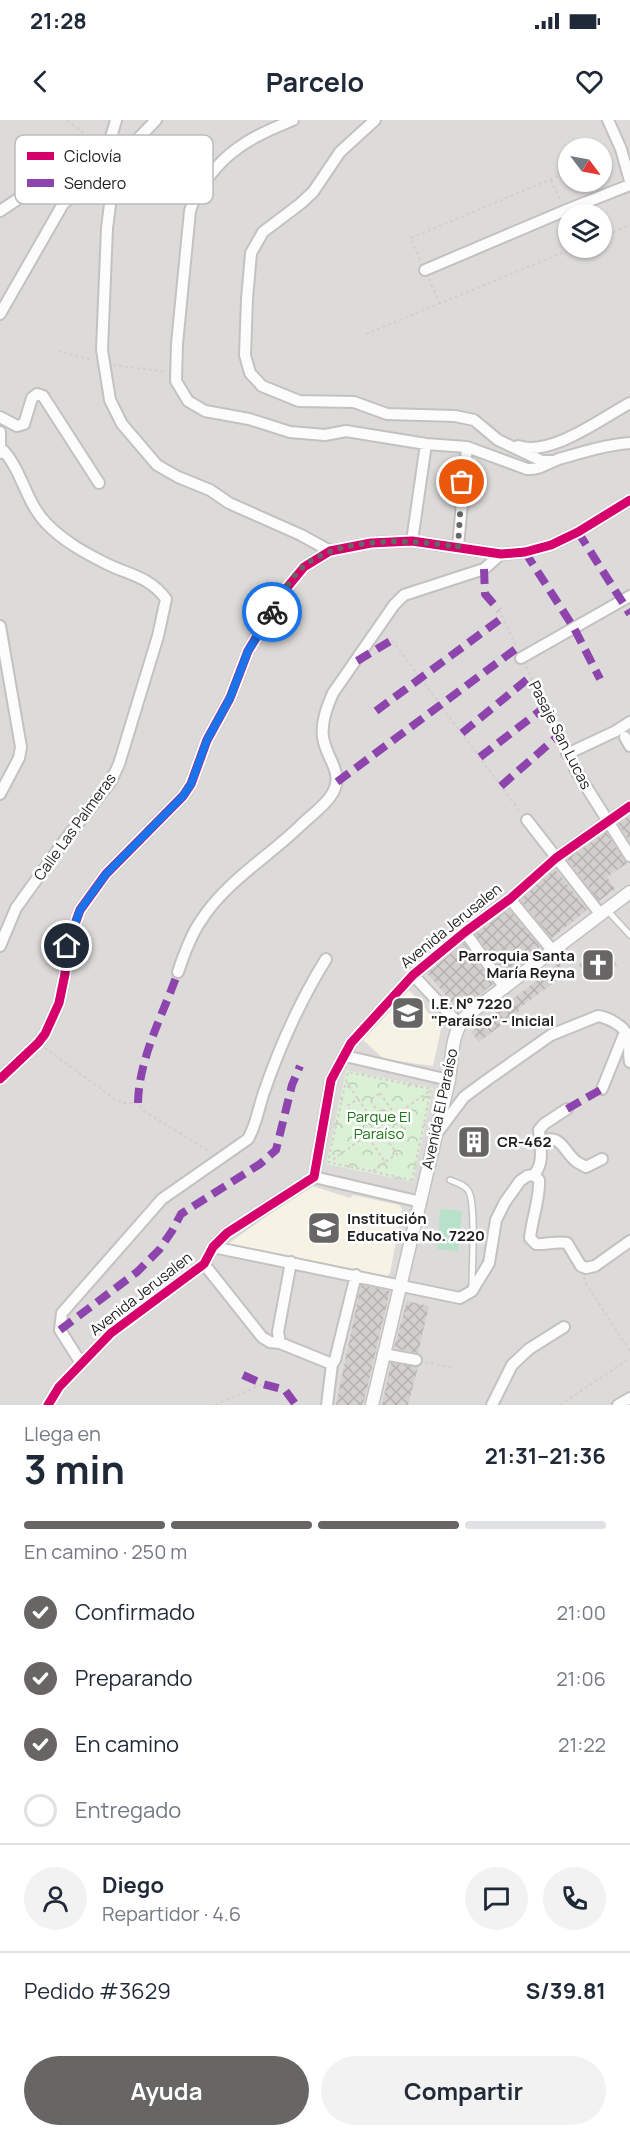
<!DOCTYPE html>
<html lang="es">
<meta charset="utf-8">
<style>
:root{--surface:#fff;--page:#f2f2f3;--text:#1f2937;--muted:#747a83;--line:#e0e1e3;--accent:#676665}
body{margin:0;font-family:Manrope,sans-serif;background:var(--page);color:var(--text);height:100vh;display:flex;flex-direction:column;font-size:22px;white-space:nowrap}
*{box-sizing:border-box;margin:0}
p{font-size:20px;color:var(--muted)}
.icon{flex:none;width:33px;height:33px;fill:none;stroke:currentColor;stroke-width:2;stroke-linecap:round;stroke-linejoin:round}
.map{position:relative;height:1285px;overflow:hidden}
.details{display:flex;flex-direction:column;background:var(--surface);flex:1}
.details>*{flex:none}
.needle{width:39px;rotate:122deg}
.tools{position:absolute;left:558px;top:18px;display:grid;gap:12px}
.tools a{display:grid;place-items:center;width:54px;height:54px;border-radius:50%;background:var(--surface);box-shadow:0 2px 4px #0004;font-size:30px}
.pin{position:absolute;display:grid;place-items:center;width:51px;height:51px;color:#fff;margin:-26px;border:3px solid #fff;border-radius:50%;box-shadow:0 2px 6px #0007}
.courier{position:absolute;display:grid;place-items:center;width:60px;height:60px;margin:-30px;border:4px solid #1a73e8;border-radius:50%;background:#fff;color:#222;box-shadow:0 2px 8px #0007}
.head em{font-style:normal;font-weight:700}
.head div{display:flex;flex-direction:column-reverse}
.head{display:flex;align-items:center;justify-content:space-between;height:102px;padding:0 24px}
h1{font-size:39px;font-weight:700;line-height:45px}
.bar{display:grid;grid-template-columns:repeat(4,1fr);gap:9px 6px;align-content:center;height:72px;padding:0 24px}
.bar i{height:8px;border-radius:4px;background:var(--line)}
.bar .selected{background:var(--accent)}
.bar p{grid-column:span 4}
.line{display:flex;align-items:center;gap:15px;padding:0 24px;border-top:2px solid var(--line)}
.line div{flex:1}
.round{display:grid;place-items:center;flex:none;width:63px;height:63px;border-radius:32px;background:var(--page)}
ol{padding:0 24px;list-style:none}
li{display:flex;align-items:center;gap:18px;height:66px}
li p{margin-inline-start:auto}
li .icon{padding:6px;border-radius:50%;background:var(--accent);color:#fff;stroke-width:4}
li:last-child{color:var(--muted)}
li i{width:33px;height:33px;border:3px solid var(--line);border-radius:50%}
.cta{display:flex;gap:12px;margin-top:auto;padding:12px 24px}
.cta a{flex:1;height:69px;border-radius:36px;background:var(--accent);color:#fff;font-size:24px;font-weight:700;line-height:69px;text-align:center}
.cta a+a{background:var(--page);color:var(--text)}
.status{display:flex;justify-content:space-between;align-items:center;height:42px;padding:0 30px;background:var(--surface);direction:ltr}
.status svg{height:16px;fill:currentColor}
header{display:flex;justify-content:space-between;align-items:center;height:78px;padding:0 24px;background:var(--surface);font-size:27px;font-weight:700}
.map>svg:first-child{display:block}
.residential{fill:#dcdbd9;fill-rule:evenodd}
.education{fill:#f6f3e5}
.park{fill:url(#park-crowns)}
.pitch{fill:#b7e1c8}
.building{fill:url(#building-cross-hatch)}
.lines{fill:none;stroke-linecap:round;stroke-linejoin:round}
.service-casing{stroke:#c3c2c0;stroke-width:8}
.minor-casing{stroke:#c3c2c0;stroke-width:14}
.tertiary-casing{stroke:#c3c2c0;stroke-width:15}
.path{stroke:#dacccc;stroke-width:2;stroke-dasharray:3 3;stroke-linecap:butt}
.service{stroke:#fcfcfc;stroke-width:5}
.minor{stroke:#fcfcfc;stroke-width:10}
.tertiary{stroke:#fcfcfc;stroke-width:12}
.quiet{stroke:#8e44ad;stroke-width:8;stroke-dasharray:15 8;stroke-linecap:butt}
.cycleway-casing{stroke:#fff;stroke-width:13}
.cycleway{stroke:#d6006c;stroke-width:9}
.done{stroke:#676665;stroke-width:6;stroke-dasharray:0 10.8}
.route{stroke:#1a73e8;stroke-width:8}
.labels{text-anchor:middle;stroke-width:5;stroke-linejoin:round;paint-order:stroke}
.street-label{font-size:15px;fill:#1f1f1f;stroke:#fff}
.poi-label{font-size:15px;font-weight:bold;fill:#1f1f1f;stroke:#fff;text-anchor:start}
.park-label{font-size:15px;fill:#1a7713;stroke:#fff}
.key{fill:#fff;stroke:#bcbcbc;stroke-width:1.5}
.key-label{font-size:16px;fill:#1f1f1f}
</style>
<div class="status"><b>21:28</b><svg viewBox="0 0 49 12"><path d="M0 12V9h3v3zM5 12V6h3v6zM10 12V3h3v9zM15 12V0h3v12zM26 1h20v11H26zM47 4h2v5h-2z"/></svg></div>
<header><svg class="icon" aria-label="back" viewBox="0 0 24 24"><path d="M15 5l-7 7 7 7"/></svg>Parcelo<svg class="icon" aria-label="heart" viewBox="0 0 24 24"><path d="M12 20l-8-8c-3-5 5-10 8-4 3-6 11-1 8 4z"/></svg></header>
<div class="map">
<svg width="630" height="1285" viewBox="0 0 630 1285">
<defs>
<pattern id="park-crowns" width="20" height="18" patternUnits="userSpaceOnUse" patternTransform="scale(1.5)"><rect width="20" height="18" fill="#daf1d6"/><path d="M2 6a3 3 0 1 1 6 0M12 15a3 3 0 1 1 6 0" fill="none" stroke="#bbceb7"/></pattern>
<pattern id="building-cross-hatch" width="8" height="8" patternUnits="userSpaceOnUse" patternTransform="scale(1.5)"><rect width="8" height="8" fill="#d2cfcd"/><path d="M0 0l8 8M0 8l8-8" fill="none" stroke="#b4b1b0"/></pattern>
</defs>
<rect width="100%" height="100%" fill="#edebe8"/>
<!-- residential -->
<path class="residential" d="M0,0H630V1285H0ZM568,28H602V62H568ZM568,94H602V128H568Z"/>
<!-- education -->
<path class="education" d="M408,870L417,878L441,909L433,946L384,939L362,919Z
M309,1065L350,1078L353,1075L399,1085L402,1089L390,1153L384,1159L224,1127Z"/>
<!-- park -->
<path class="park" d="M346,950L433,968L413,1062L326,1044Z"/>
<!-- pitch -->
<path class="pitch" d="M440,1089L462,1091L458,1131L437,1129Z"/>
<!-- building -->
<path class="building" d="M630,695V722L618,703Z
M606,712L627,743L607,757L615,769L599,781L567,739Z
M555,749L587,790L552,818L520,780Z
M509,789L540,827L504,854L475,814Z
M464,823L493,864L459,891L427,853Z
M608,829L617,846L588,862L579,844Z
M559,843L567,853L518,889L519,891L479,922L471,912Z
M465 1023a9 9 0 1 1 18 0a9 9 0 1 1-18 0Z
M361,1165L390,1171L363,1285H336Z
M407,1181L429,1186L418,1233L394,1228Z
M391,1243L418,1247L408,1285H382Z"/>
<g class="lines">
<defs>
<path id="service" d="M607,790L630,815
M450,1060C457,1063 466,1065 469,1072C476,1085 472,1148 472,1166"/>
<path id="minor" d="M116,0L107,31L112,69L107,108L102,230L110,280L122,304L157,345L178,357L210,370L229,383L301,415L330,431
M293,0C274,8 254,16 238,28C219,41 196,69 190,91L177,224L176,261L188,281L205,291L249,299L290,312L325,315L346,311L426,324L467,327L527,349C540,350 547,343 559,339C583,332 605,325 630,323
M375,0L340,32L313,72L300,84L263,112L251,133L247,179L245,235L250,253L262,266L299,281L354,282L387,294L455,296L474,300L498,320L542,341H553
M608,0L621,29L630,61
M0,91L57,53L107,31
M425,150L564,91L630,65
M0,194L63,84L92,59L110,48L156,0
M0,297L17,306L24,304L32,278L37,274L43,276L99,363
M0,312V333
M518,326C551,337 602,298 630,283
M412,421L426,324
M458,427L467,327
M0,506L21,627L19,638L0,674
M521,538L630,476
M625,617L630,626
M567,634L616,611L630,602
M575,649L630,736
M527,700L601,795
M510,779L552,830
M465,812L505,868
M0,826L16,788L65,720L111,661L119,644L158,516L166,479C150,457 130,455 107,444C85,433 63,421 46,403C25,381 22,349 1,328
M178,852C184,834 190,817 200,802C225,762 267,738 300,706C309,697 322,688 330,677C347,654 326,640 323,617C321,602 327,586 333,573L394,485L404,475L484,449L501,434
M413,855L459,904
M345,936L449,960
M0,959L38,923L45,914L59,883L65,854L67,826L80,790L106,754L183,676L191,664L207,620L230,578L248,531L285,470L304,447L330,431L371,423L412,421L501,434L525,432L551,425L578,412L630,380
M602,969L625,912
M437,1013L464,977L487,960L551,915L598,896C609,898 625,906 629,918C630,926 628,934 630,942
M540,1022C562,1012 563,1032 577,1042C580,1044 583,1045 586,1047L602,1039
M534,1055C545,1042 540,1026 539,1010L544,1004L567,989
M314,1057L421,1082
M213,1127L460,1178L472,1171L489,1143L496,1100L505,1082L520,1061L527,1056L534,1055L539,1060C540,1079 532,1098 530,1118L536,1124C546,1125 556,1121 567,1123L581,1146L586,1148L595,1146L630,1121
M204,1144L262,1217L270,1222L280,1223L332,1244
M280,1223L278,1212L291,1142
M383,1234L416,1240
M81,1243L60,1210L62,1193L162,1079L248,1019C256,1005 258,991 263,975C279,928 300,881 326,839
M48,1285L59,1267L111,1213L204,1144L213,1127L227,1113L314,1057L331,960L351,923L413,855L465,812L510,779L556,738L630,686
M327,1285L332,1244L335,1240L356,1155
M492,1285L512,1245L529,1229L564,1207
M618,1285L630,1278"/>
<path id="tertiary" d="M372,1285L449,960C452,938 451,914 465,897L630,772"/>
</defs>
<!-- service casing -->
<use href="#service" class="service-casing"/>
<!-- minor casing -->
<use href="#minor" class="minor-casing"/>
<!-- tertiary casing -->
<use href="#tertiary" class="tertiary-casing"/>
<!-- path -->
<path class="path" d="M67,0L98,24
M602,38L613,33
M551,60L561,82
M602,117L630,105
M420,140L411,118L568,52
M429,159L440,184
M366,214L574,128
M58,231L93,240
M113,245L167,252
M499,490L517,528
M392,520L521,693
M526,546L563,625
M45,928L116,980L124,983H138L144,991L210,1032
M346,961L358,979
M380,973L405,1009L395,1016L370,980Z
M358,979L397,1034L385,1042L347,986Z
M328,1043L431,970
M373,1051L385,1042
M412,1060L328,1042L348,952L431,969L412,1060L413,1063
M584,1157L585,1162L630,1231
M425,1242L454,1248
M215,1285L263,1264
M560,1285L630,1238"/>
<!-- service -->
<use href="#service" class="service"/>
<!-- minor -->
<use href="#minor" class="minor"/>
<!-- tertiary -->
<use href="#tertiary" class="tertiary"/>
<!-- quiet -->
<path class="quiet" d="M578,412L630,494
M525,432L574,508L600,559
M484,449L485,474L499,490
M357,541L392,520
M376,591L502,498
M462,613L530,557
M480,637L545,587
M337,662L517,528
M501,666L558,616
M138,983C139,937 163,895 178,852
M567,989L602,969
M60,1210L137,1152L159,1130L172,1111L181,1094L260,1044L276,1030L292,965L300,946
M243,1255L263,1264L285,1270L296,1285"/>
<defs>
<path id="cycleway" d="M0,959L38,923L45,914L59,883L65,854L67,826L80,790L106,754L183,676L191,664L207,620L230,578L248,531L285,470L304,447L330,431L371,423L412,421L501,434L525,432L551,425L578,412L630,380
M48,1285L59,1267L111,1213L204,1144L213,1127L227,1113L314,1057L331,960L351,923L413,855L465,812L510,779L556,738L630,686"/>
</defs>
<!-- cycleway casing -->
<use href="#cycleway" class="cycleway-casing"/>
<!-- cycleway -->
<use href="#cycleway" class="cycleway"/>
</g>
<g class="lines">
<!-- done -->
<path class="done" d="M272,492C281,477 290,458 304,446C340,416 413,419 458,427L462,362"/>
<!-- route -->
<path class="route" d="M67,826L80,790L106,754L183,676L191,664L207,620L230,578L248,531L272,492"/>
</g>
<!-- icons -->
<defs>
<symbol id="church-square" viewBox="-11 -11 22 22"><rect x="-9" y="-9" width="18" height="18" rx="4" fill="#676665" stroke="#fff"/><path d="M-1.2-6h2.4v3.5h3.3v2.4h-3.3V6h-2.4V-.1h-3.3v-2.4h3.3Z" fill="#fff"/></symbol>
<symbol id="school-square" viewBox="-11 -11 22 22"><rect x="-9" y="-9" width="18" height="18" rx="4" fill="#676665" stroke="#fff"/><path d="M0-5L7-2L0 1L-7-2ZM-4 1L0 2.5L4 1V4Q0 6-4 4Z" fill="#fff"/></symbol>
<symbol id="building-square" viewBox="-11 -11 22 22"><rect x="-9" y="-9" width="18" height="18" rx="4" fill="#676665" stroke="#fff"/><path d="M-4-6H4V6H1V3H-1V6H-4ZM-2.5-4.3h1.7v1.8h-1.7ZM.8-4.3h1.7v1.8H.8ZM-2.5-1h1.7V.8h-1.7ZM.8-1h1.7V.8H.8Z" fill="#fff"/></symbol>
</defs>
<g fill-rule="evenodd">
<use href="#church-square" x="579" y="826" width="38" height="38"/>
<use href="#school-square" x="389" y="874" width="38" height="38"/>
<use href="#building-square" x="455" y="1003" width="38" height="38"/>
<use href="#school-square" x="305" y="1089" width="38" height="38"/>
</g>
<g class="labels">
<!-- street labels -->
<g class="street-label">
<text transform="translate(560 615) rotate(63)" y="5">Pasaje San Lucas</text>
<text transform="translate(75 707) rotate(-54)" y="5">Calle Las Palmeras</text>
<text transform="translate(451 806) rotate(-39)" y="5">Avenida Jerusalen</text>
<text transform="translate(440 989) rotate(-78)" y="5">Avenida El Paraíso</text>
<text transform="translate(141 1174) rotate(-38)" y="5">Avenida Jerusalen</text>
</g>
<!-- poi labels -->
<g class="poi-label">
<text x="575" y="841" text-anchor="end">Parroquia Santa<tspan x="575" dy="17">María Reyna</tspan></text>
<text x="431" y="889">I.E. N° 7220<tspan x="431" dy="17">"Paraíso" - Inicial</tspan></text>
<text x="497" y="1027">CR-462</text>
<text x="347" y="1104">Institución<tspan x="347" dy="17">Educativa No. 7220</tspan></text>
</g>
<!-- park labels -->
<g class="park-label">
<text x="379" y="1002">Parque El<tspan x="379" dy="17">Paraíso</tspan></text>
</g>
</g>
<!-- legend -->
<rect x="15" y="15" width="198" height="69" rx="9" class="key"/>
<rect x="27" y="32" width="27" height="8" fill="#d6006c"/>
<rect x="27" y="59" width="27" height="8" fill="#8e44ad"/>
<g class="key-label">
<text x="64" y="42">Ciclovía</text>
<text x="64" y="69">Sendero</text>
</g>
</svg>
<div class="tools">
<a><svg class="needle" viewBox="-14 -14 28 28"><path d="M0-13l5 13h-10z" fill="#e53935"/><path d="M0 13l5-13h-10z" fill="#747a83"/></svg></a>
<a><svg class="icon" aria-label="layers" viewBox="0 0 24 24"><path d="M12 4l9 5-9 5-9-5zM3 14l9 5 9-5"/></svg></a>
</div>
<div class="pin" style="left:462px;top:362px;background:#ea580c"><svg class="icon" aria-label="bag" viewBox="0 0 24 24"><path d="M5 8h14l-1 12H6zM9 8a3 3 0 0 1 6 0"/></svg></div>
<div class="pin" style="left:67px;top:826px;background:#1f2937"><svg class="icon" aria-label="home" viewBox="0 0 24 24"><path d="M3 11l9-7 9 7M6 9v11h12V9"/></svg></div>
<div class="courier" style="left:272px;top:492px"><svg class="icon" aria-label="bike" viewBox="0 0 24 24"><circle cx="6" cy="16" r="4"/><circle cx="18" cy="16" r="4"/><path d="M6 16l4-8h5l3 8M10 8l3 8H6M13 5h3"/></svg></div>
</div>
<section class="details">
<div class="head"><div><h1>3 min</h1><p>Llega en</p></div><em>21:31–21:36</em></div>
<div class="bar"><i class="selected"></i><i class="selected"></i><i class="selected"></i><i></i><p>En camino · 250 m</p></div>
<ol>
<li><svg class="icon" aria-label="check" viewBox="0 0 24 24"><path d="M5 12l5 5 9-10"/></svg>Confirmado<p>21:00</p></li>
<li><svg class="icon" aria-label="check" viewBox="0 0 24 24"><path d="M5 12l5 5 9-10"/></svg>Preparando<p>21:06</p></li>
<li><svg class="icon" aria-label="check" viewBox="0 0 24 24"><path d="M5 12l5 5 9-10"/></svg>En camino<p>21:22</p></li>
<li><i></i>Entregado</li>
</ol>
<div class="line" style="height:108px"><a class="round"><svg class="icon" aria-label="person" viewBox="0 0 24 24"><circle cx="12" cy="8" r="4"/><path d="M4 21q1-7 8-7t8 7"/></svg></a><div><b>Diego</b><p>Repartidor · 4.6</p></div><a class="round"><svg class="icon" aria-label="chat" viewBox="0 0 24 24"><path d="M4 5h16v11H9l-5 4z"/></svg></a><a class="round"><svg class="icon" aria-label="phone" viewBox="0 0 24 24"><path d="M5 4h4l2 5-3 2q2 4 5 5l2-3 5 2v4C11 20 4 13 5 4z"/></svg></a></div>
<div class="line" style="height:78px"><div>Pedido #3629</div><b>S/39.81</b></div>
<div class="cta"><a>Ayuda</a><a>Compartir</a></div>
</section>
